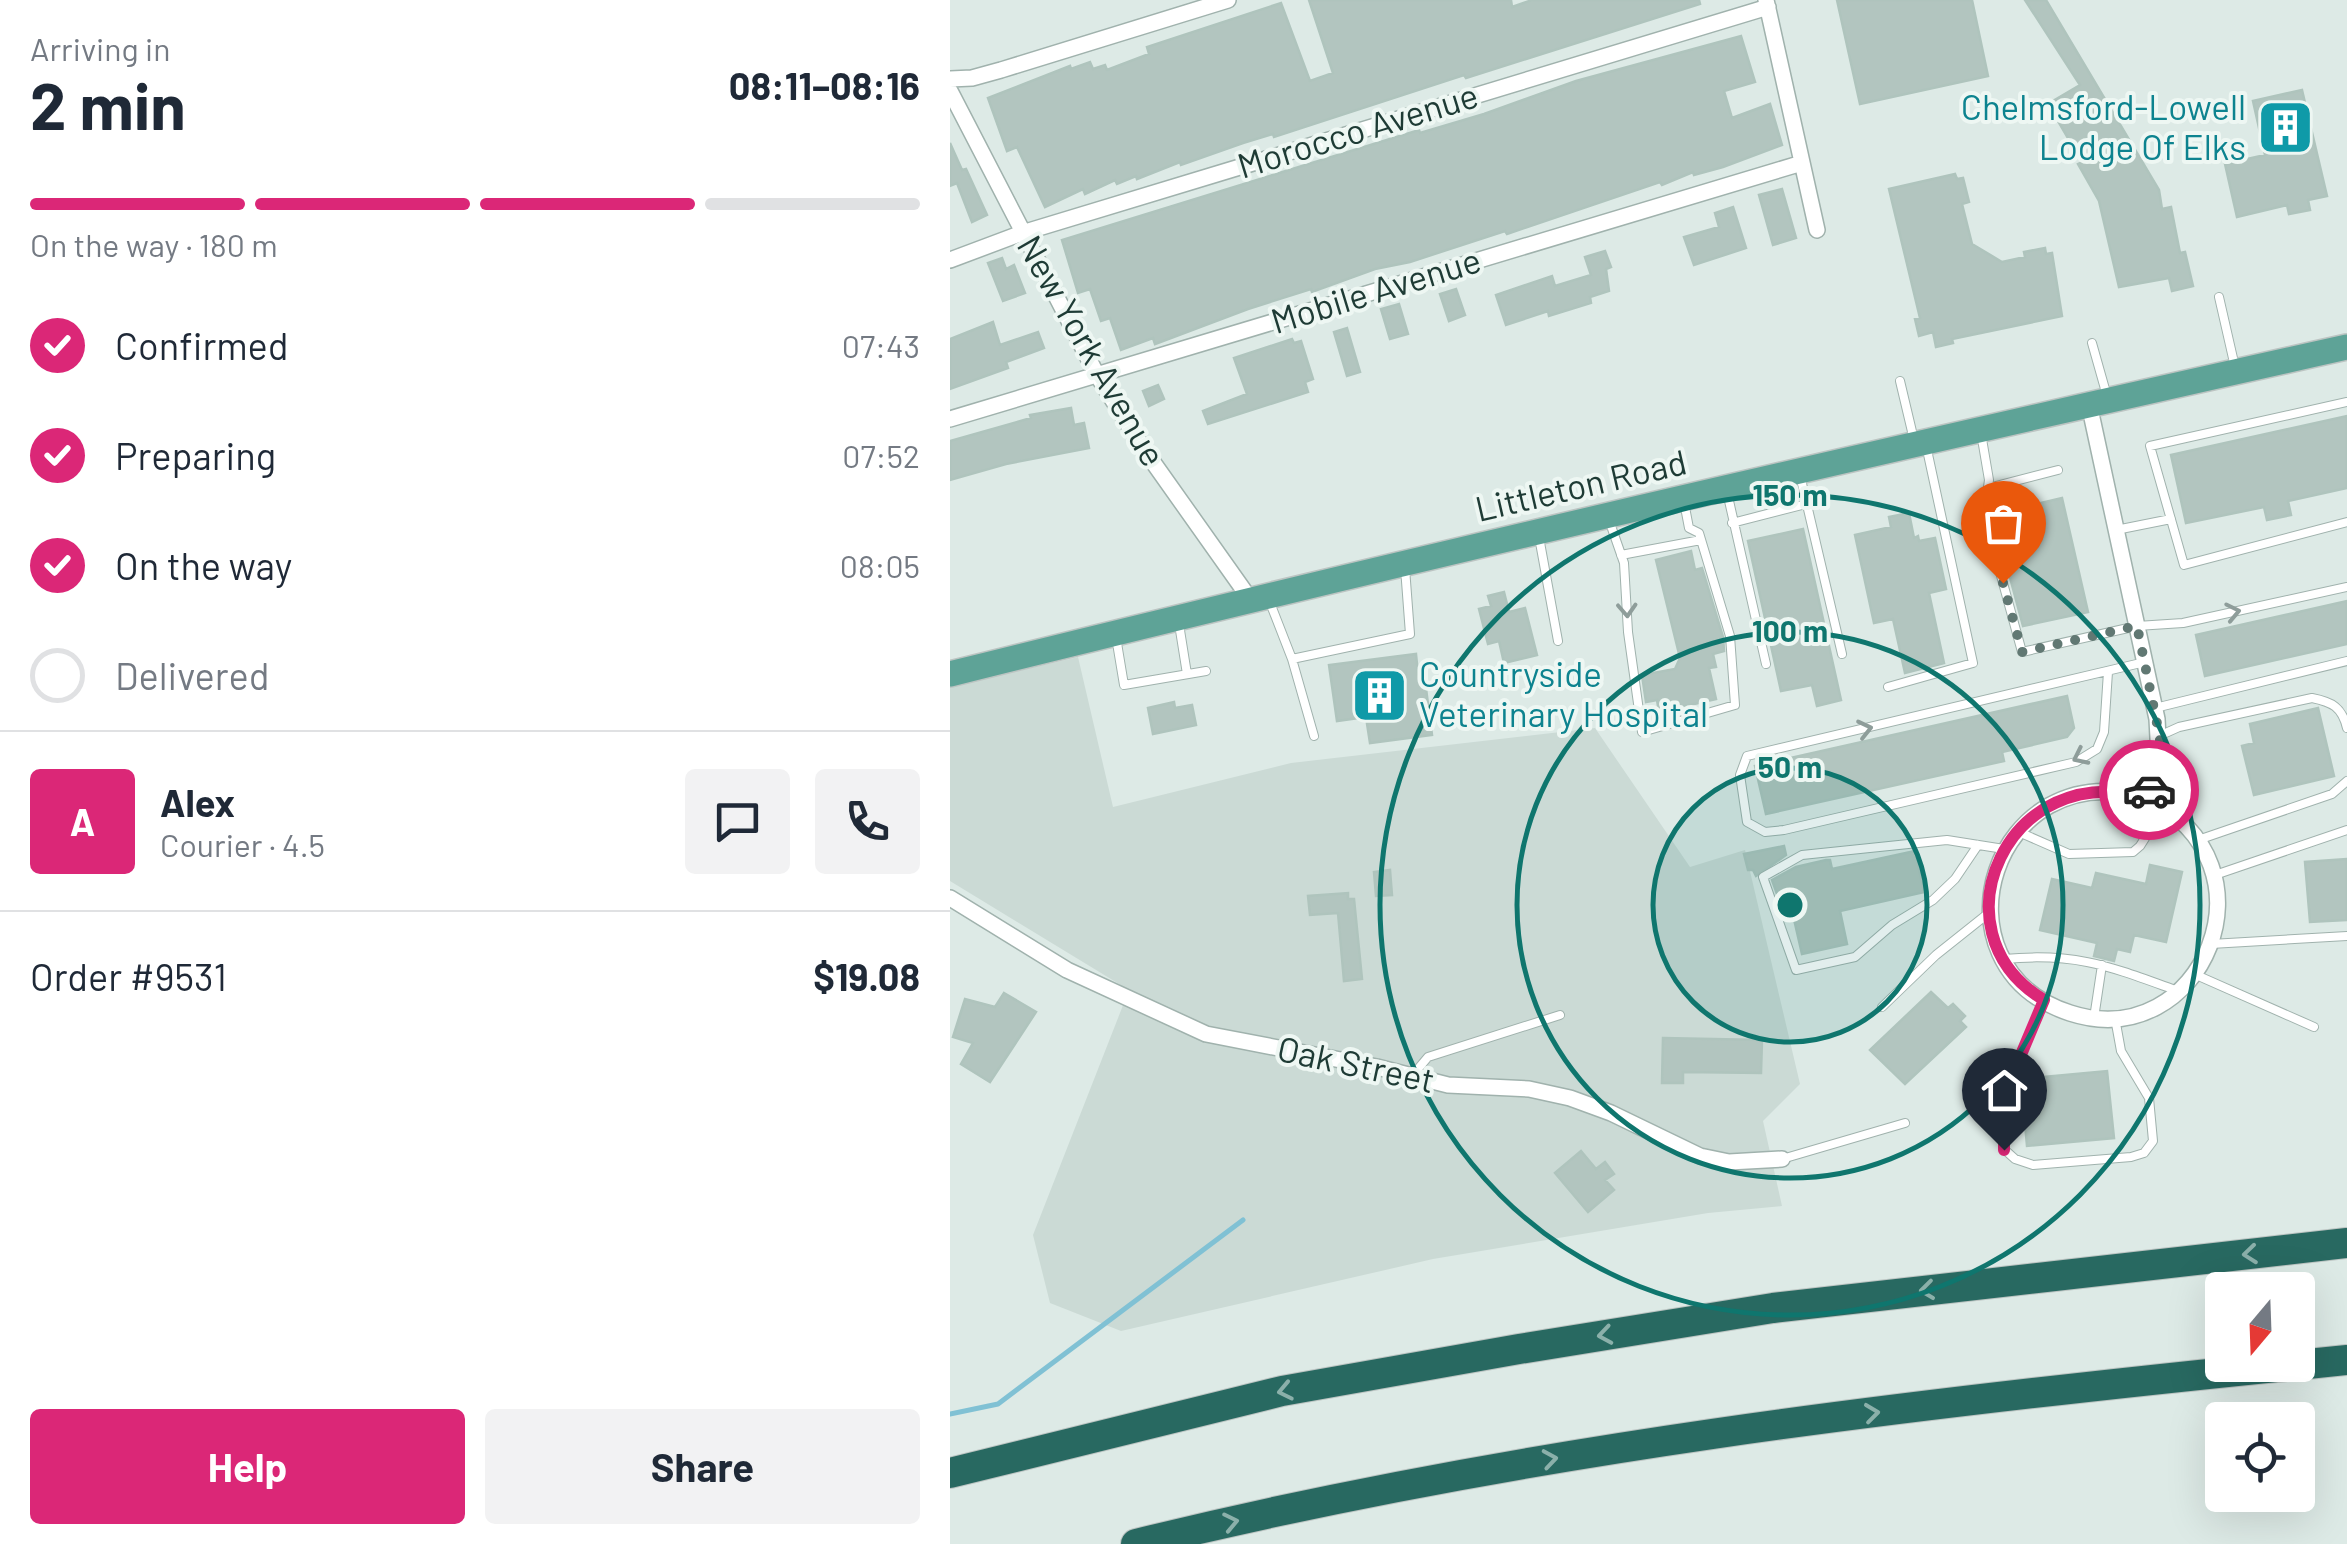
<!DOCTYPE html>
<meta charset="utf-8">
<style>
:root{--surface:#fff;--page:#f2f2f3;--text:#1f2937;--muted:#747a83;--line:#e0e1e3;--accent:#db2777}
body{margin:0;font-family:Barlow,sans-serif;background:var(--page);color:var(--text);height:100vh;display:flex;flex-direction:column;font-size:38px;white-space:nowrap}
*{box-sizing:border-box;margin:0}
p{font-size:32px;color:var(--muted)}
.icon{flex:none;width:55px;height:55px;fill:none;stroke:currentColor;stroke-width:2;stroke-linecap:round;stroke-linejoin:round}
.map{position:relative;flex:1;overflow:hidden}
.side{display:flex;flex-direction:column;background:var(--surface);width:950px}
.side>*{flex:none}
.needle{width:65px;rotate:199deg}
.controls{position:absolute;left:1255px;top:1272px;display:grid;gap:20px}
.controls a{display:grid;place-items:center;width:110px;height:110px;border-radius:10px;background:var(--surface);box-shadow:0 10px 40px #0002;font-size:50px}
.pin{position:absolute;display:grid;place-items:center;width:85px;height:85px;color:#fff;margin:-102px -42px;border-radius:50% 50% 50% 0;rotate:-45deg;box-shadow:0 0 10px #0007}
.pin .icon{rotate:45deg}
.courier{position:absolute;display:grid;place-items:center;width:100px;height:100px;margin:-50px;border:8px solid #db2777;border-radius:50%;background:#fff;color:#222;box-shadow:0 2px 12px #0007}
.summary em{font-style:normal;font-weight:700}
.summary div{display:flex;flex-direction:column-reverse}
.summary{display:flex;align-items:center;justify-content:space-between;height:170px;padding:0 30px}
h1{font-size:65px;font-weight:700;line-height:75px}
.bar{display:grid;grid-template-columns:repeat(4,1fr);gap:15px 10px;align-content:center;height:120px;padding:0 30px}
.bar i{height:12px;border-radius:8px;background:var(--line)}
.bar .current{background:var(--accent)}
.bar p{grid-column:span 4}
.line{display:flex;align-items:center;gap:25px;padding:0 30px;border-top:2px solid var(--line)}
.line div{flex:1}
.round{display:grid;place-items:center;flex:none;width:105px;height:105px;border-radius:10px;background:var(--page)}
ol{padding:0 30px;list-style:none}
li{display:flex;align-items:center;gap:30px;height:110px}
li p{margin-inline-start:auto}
li .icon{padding:10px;border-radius:50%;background:var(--accent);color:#fff;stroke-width:4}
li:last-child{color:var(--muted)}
li i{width:55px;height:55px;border:5px solid var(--line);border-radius:50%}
.action{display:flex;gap:20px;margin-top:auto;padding:20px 30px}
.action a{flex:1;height:115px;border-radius:10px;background:var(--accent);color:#fff;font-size:40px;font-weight:700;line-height:115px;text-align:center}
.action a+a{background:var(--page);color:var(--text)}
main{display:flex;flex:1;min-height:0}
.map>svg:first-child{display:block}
.built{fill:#cbdad5}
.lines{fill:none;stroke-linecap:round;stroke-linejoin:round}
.stream{stroke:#80c1d4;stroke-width:5}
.building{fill:#b2c5bf;stroke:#afc4bd;stroke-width:2.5}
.service-casing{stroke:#a0b2ad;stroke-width:10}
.minor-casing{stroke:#a0b2ad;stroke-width:18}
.primary-casing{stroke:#bcc4c2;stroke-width:28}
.motorway-casing{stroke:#bcc4c2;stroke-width:32}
.service{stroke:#fff;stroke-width:8}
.minor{stroke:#fff;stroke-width:15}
.primary{stroke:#5ea397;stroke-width:25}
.motorway{stroke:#286961;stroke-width:30}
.oneway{stroke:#8e9d9a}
.oneway2{stroke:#8bb0aa}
.done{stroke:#617873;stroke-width:10;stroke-dasharray:0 18}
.route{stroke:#db2777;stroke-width:12}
.ring{fill:none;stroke:#0f766e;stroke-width:5}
.labels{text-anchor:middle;stroke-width:8;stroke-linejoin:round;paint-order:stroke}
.culture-label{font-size:35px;fill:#0d838f;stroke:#eef7f3;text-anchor:end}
.street-label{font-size:35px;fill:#1e3b35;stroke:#eef7f3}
.centre{fill:#0f766e;stroke:#eef7f3;stroke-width:5}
.ring-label{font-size:30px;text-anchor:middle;font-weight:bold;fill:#0f766e;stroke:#eef7f3;stroke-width:8;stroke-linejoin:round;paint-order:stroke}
</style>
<main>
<section class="side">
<div class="summary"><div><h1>2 min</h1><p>Arriving in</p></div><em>08:11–08:16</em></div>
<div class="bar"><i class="current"></i><i class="current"></i><i class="current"></i><i></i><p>On the way · 180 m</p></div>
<ol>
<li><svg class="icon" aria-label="check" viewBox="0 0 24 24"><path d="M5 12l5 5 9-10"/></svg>Confirmed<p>07:43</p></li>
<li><svg class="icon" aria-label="check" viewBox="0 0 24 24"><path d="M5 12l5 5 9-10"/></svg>Preparing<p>07:52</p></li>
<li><svg class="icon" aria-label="check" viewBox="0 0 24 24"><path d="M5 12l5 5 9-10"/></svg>On the way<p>08:05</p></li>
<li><i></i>Delivered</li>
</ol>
<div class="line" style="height:180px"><b class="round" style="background:var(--accent);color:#fff">A</b><div><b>Alex</b><p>Courier · 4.5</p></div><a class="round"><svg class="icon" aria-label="chat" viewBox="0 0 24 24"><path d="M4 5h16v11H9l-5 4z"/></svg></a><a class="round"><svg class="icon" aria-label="phone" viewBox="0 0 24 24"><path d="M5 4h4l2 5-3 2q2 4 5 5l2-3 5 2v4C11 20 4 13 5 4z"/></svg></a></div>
<div class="line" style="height:130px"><div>Order #9531</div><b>$19.08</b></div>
<div class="action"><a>Help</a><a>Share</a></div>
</section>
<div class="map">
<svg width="1397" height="1544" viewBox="0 0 1397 1544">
<rect width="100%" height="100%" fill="#ddeae6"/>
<!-- built -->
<path class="built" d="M128,657L163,807L341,763L645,728L740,867L795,850L850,1084L813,1121L832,1206L758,1213L483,1259L171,1331L100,1303L83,1235L179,990L0,881V687Z"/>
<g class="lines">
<!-- stream -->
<path class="stream" d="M0,1414L48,1404L293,1220"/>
</g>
<!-- building -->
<path class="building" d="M359,0H561L562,7L582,0H749L750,4L516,78L514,75L324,137L323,134L293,143L231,165L230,162L187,179L186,176L167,184L165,180L135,194L133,189L95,207L67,147L57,151L38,98L120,66L121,69L140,62L143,69L155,65L157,70L199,54L197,47L331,3L360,81L383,73Z
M887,0H1022L1038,76L910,104Z
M1075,0H1096L1209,190L1212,209L1221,207L1230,253L1235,252L1243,286L1222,291L1219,278L1169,287L1149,201L1128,164L1132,162L1098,104L1130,85Z
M791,36L805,82L774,91L782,118L820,104L832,145L773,167L744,175L743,172L712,185L710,182L557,234L555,231L460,262L425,269L362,292L361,289L298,309L205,344L203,338L171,350L160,318L151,321L140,289L128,293L112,240L469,130L470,133L534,114L626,81Z
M1352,90L1377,196L1358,200L1360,210L1339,214L1337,205L1287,217L1275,164L1315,155L1303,101Z
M0,143L12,170L16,169L37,215L22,222L7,183L0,186Z
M1005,174L1007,179L1013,178L1019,202L1012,204L1022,244L1052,262L1075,257L1074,252L1095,248L1096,254L1102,253L1112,316L1002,339L1003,343L986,347L983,332L969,336L965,319L970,318L939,189Z
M832,189L846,238L823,245L809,195Z
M783,207L796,248L744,265L734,237L769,227L765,213Z
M655,251L661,267L656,269L659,291L640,297L641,303L599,316L598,311L556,325L546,295L602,276L605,286L641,275L635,257Z
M52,258L56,269L64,265L75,293L53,301L38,263Z
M506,289L515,315L499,321L490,294Z
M449,304L458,334L440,339L431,309Z
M43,322L50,345L88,332L94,348L56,362L58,368L0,389V339Z
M397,328L410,372L397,376L384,332Z
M342,339L344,343L351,341L363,379L355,382L358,392L258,424L253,411L297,394L284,358Z
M208,385L214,399L199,406L193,391Z
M121,408L124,425L134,423L139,448L56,464L0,480V441L81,418L80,415Z
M1397,416V488L1338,501L1341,515L1317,520L1314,507L1236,523L1221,455Z
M1112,498L1138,612L1073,626L1043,514Z
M959,513L964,538L968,536L969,541L985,538L996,589L979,593L994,663L955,673L943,619L924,623L905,535L941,527L939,517Z
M853,529L891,700L867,706L862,685L831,691L798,541Z
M741,551L745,570L752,568L773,637L774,651L763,654L766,667L759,668L766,699L709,712L707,700L696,702L692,675L725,669L730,658L706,560Z
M554,592L559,612L575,608L587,655L554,663L549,641L538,644L529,609L541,606L538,596Z
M1397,601V644L1255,676L1246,635Z
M466,654L468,674L474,673L482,735L420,743L416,717L387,721L379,665Z
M1117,696L1124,728L1117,737L1052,752L1054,761L816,814L805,766Z
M224,702L225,708L242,705L246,725L203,734L198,708Z
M1368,708L1384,776L1304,795L1292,746L1304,743L1300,724Z
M834,846L836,855L806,876L803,870H798L794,854Z
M965,851L974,892L890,911L897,944L852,954L841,906L832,908L822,880L846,867L876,860H880L882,869Z
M1397,859V920L1360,922L1355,862Z
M1200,865L1232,872L1216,942L1184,935L1180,952L1167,949L1164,961L1144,956L1147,943L1090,930L1102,879L1142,888L1146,873L1196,884Z
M440,870L442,895L426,896L424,872Z
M398,893V899H404L412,979L394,981L388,913L360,915L358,896Z
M981,992L998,1008L1003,1004L1015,1016L1010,1021L1016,1027L955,1084L920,1050Z
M54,993L86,1012L40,1082L11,1064L23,1043L3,1037L15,999L45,1007Z
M713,1038L812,1040L811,1073L733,1072V1083H712Z
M1157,1071L1164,1138L1077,1146L1071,1079Z
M631,1151L646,1169L655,1162L664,1174L655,1180L664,1190L638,1212L605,1173Z"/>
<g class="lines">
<defs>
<path id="service" d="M1269,297L1285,367
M1142,343L1157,396
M950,381L964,440
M1397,402L1200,446L1234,565L1397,522
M1031,433L1039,480L1034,514L1072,652L1187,626L1233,623L1397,587
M850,475L892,654
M1038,488L1108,470
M777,492L816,664
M659,520L674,563L678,632L692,732L785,705L780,636L749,533L739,528L734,502
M782,523L856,504
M1166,530L1221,519
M589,537L608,641
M671,555L751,540
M319,600L342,659L460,634L455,568
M229,624L237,674
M166,637L174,685L256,671
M342,659L364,736
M1158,672L1154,732L1147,749L1126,762L834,830L815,832L797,822L790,775L797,756L1195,662
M938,687L1023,663L976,445
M1205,708L1397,661
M1209,736L1229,727L1362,698C1382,702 1392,707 1397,728
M1071,833L1119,854L1183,852L1190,846L1214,808
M1248,840L1382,794L1397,781
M1028,845L1005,879L983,900L942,925L905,957L846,970L813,877L852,855L997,840L1054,849
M1265,875L1397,830
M1261,944L1397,936
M1054,959C1127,952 1161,967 1228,991
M1244,974L1364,1027
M1094,1001L1054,1095L1055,1150L1065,1159L1083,1165L1181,1157L1194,1153L1203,1141L1199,1098L1171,1051L1165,1018
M932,1007L986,955L1040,912
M1144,1018L1152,965
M462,1076L478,1057L610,1015
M832,1159L955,1123"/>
<path id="minor" d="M816,0L867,230
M0,79L22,78L51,70L278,0
M0,91L147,375L193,448L300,599
M0,260L72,233L818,7
M1139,404L1207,719L1209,757L1196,798C1043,752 976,966 1120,1013C1252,1056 1334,864 1196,798
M0,419L852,163
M0,898L117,970L256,1034L427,1067L498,1085L579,1089L620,1098L661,1113L750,1156L779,1162L832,1159"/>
<path id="primary" d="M0,674C464,558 930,451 1397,347"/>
<path id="motorway" d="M1348,1365L1397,1360
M0,1473L332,1391L569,1349L823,1308L1397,1243
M186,1544C567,1450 957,1404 1346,1365"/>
</defs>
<!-- service casing -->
<use href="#service" class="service-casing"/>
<!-- minor casing -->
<use href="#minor" class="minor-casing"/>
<!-- primary casing -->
<use href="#primary" class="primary-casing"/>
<!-- motorway casing -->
<use href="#motorway" class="motorway-casing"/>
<!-- service -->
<use href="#service" class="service"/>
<!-- minor -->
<use href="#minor" class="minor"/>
<!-- primary -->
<use href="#primary" class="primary"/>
<!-- motorway -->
<use href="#motorway" class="motorway"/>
</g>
<!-- one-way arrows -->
<defs><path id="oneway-chevron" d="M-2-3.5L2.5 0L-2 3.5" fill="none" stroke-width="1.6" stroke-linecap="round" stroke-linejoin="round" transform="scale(2.5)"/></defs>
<g class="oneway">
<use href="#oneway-chevron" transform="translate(677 610) rotate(87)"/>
<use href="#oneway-chevron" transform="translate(1283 612) rotate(-12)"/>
<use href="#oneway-chevron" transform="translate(915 729) rotate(-13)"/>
<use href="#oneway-chevron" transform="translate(1130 757) rotate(154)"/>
</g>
<g class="oneway2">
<use href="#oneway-chevron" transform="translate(1300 1254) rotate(174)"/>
<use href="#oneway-chevron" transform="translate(977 1290) rotate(173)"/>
<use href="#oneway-chevron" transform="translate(655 1335) rotate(171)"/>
<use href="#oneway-chevron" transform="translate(335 1391) rotate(168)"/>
<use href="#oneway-chevron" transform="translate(922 1413) rotate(-7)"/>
<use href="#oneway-chevron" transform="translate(600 1459) rotate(-9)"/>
<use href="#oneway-chevron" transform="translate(281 1522) rotate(-12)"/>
</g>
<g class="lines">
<!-- done -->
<path class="done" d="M1053,583L1072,652L1187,626L1210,738L1209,756L1199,790"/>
<!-- route -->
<path class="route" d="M1054,1150V1095L1094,1000C979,931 1059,757 1196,798L1199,790"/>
</g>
<!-- distance rings -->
<circle cx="840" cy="905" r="137" fill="#0f766e" fill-opacity=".12"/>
<g class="ring">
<circle cx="840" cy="905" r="137"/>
<circle cx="840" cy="905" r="273"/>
<circle cx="840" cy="905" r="410"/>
</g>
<!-- icons -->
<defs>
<symbol id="building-square" viewBox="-11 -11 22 22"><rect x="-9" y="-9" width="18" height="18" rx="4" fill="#0f9aa8" stroke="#eef7f3"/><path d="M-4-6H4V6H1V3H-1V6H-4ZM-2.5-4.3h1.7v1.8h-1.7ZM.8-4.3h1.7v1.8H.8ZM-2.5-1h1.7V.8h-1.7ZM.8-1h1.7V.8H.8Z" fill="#fff"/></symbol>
</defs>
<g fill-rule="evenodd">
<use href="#building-square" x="1304" y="96" width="63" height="63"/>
<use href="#building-square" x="398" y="664" width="63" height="63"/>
</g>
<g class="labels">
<!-- culture labels -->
<g class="culture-label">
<text x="1296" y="120">Chelmsford-Lowell<tspan x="1296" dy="40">Lodge Of Elks</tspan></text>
<text x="469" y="687" text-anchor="start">Countryside<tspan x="469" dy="40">Veterinary Hospital</tspan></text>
</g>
<!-- street labels -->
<g class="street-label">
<text transform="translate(408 131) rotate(-17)" y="12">Morocco Avenue</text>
<text transform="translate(426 291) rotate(-17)" y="12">Mobile Avenue</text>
<text transform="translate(141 351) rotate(60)" y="12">New York Avenue</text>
<text transform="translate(631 486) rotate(-13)" y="12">Littleton Road</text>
<text transform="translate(406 1065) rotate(12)" y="12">Oak Street</text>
</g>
</g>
<circle cx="840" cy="905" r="15" class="centre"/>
<g class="ring-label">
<text x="840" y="506">150 m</text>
<text x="840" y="642">100 m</text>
<text x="840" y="778">50 m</text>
</g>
</svg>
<div class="controls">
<a><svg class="needle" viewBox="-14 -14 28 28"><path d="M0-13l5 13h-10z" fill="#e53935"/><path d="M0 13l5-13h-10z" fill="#747a83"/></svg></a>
<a><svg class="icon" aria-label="locate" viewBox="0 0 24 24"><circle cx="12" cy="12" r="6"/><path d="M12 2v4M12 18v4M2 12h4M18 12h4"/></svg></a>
</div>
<div class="pin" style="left:1053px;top:583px;background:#ea580c"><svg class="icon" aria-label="bag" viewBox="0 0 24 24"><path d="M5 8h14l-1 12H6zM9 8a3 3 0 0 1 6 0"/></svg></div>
<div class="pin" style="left:1054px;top:1150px;background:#1f2937"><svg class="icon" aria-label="home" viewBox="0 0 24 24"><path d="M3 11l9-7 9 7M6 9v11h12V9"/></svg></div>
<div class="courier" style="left:1199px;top:790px"><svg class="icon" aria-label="car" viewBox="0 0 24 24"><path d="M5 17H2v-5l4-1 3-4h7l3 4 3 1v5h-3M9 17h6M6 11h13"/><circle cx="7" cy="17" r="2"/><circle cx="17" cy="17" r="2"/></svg></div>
</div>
</main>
